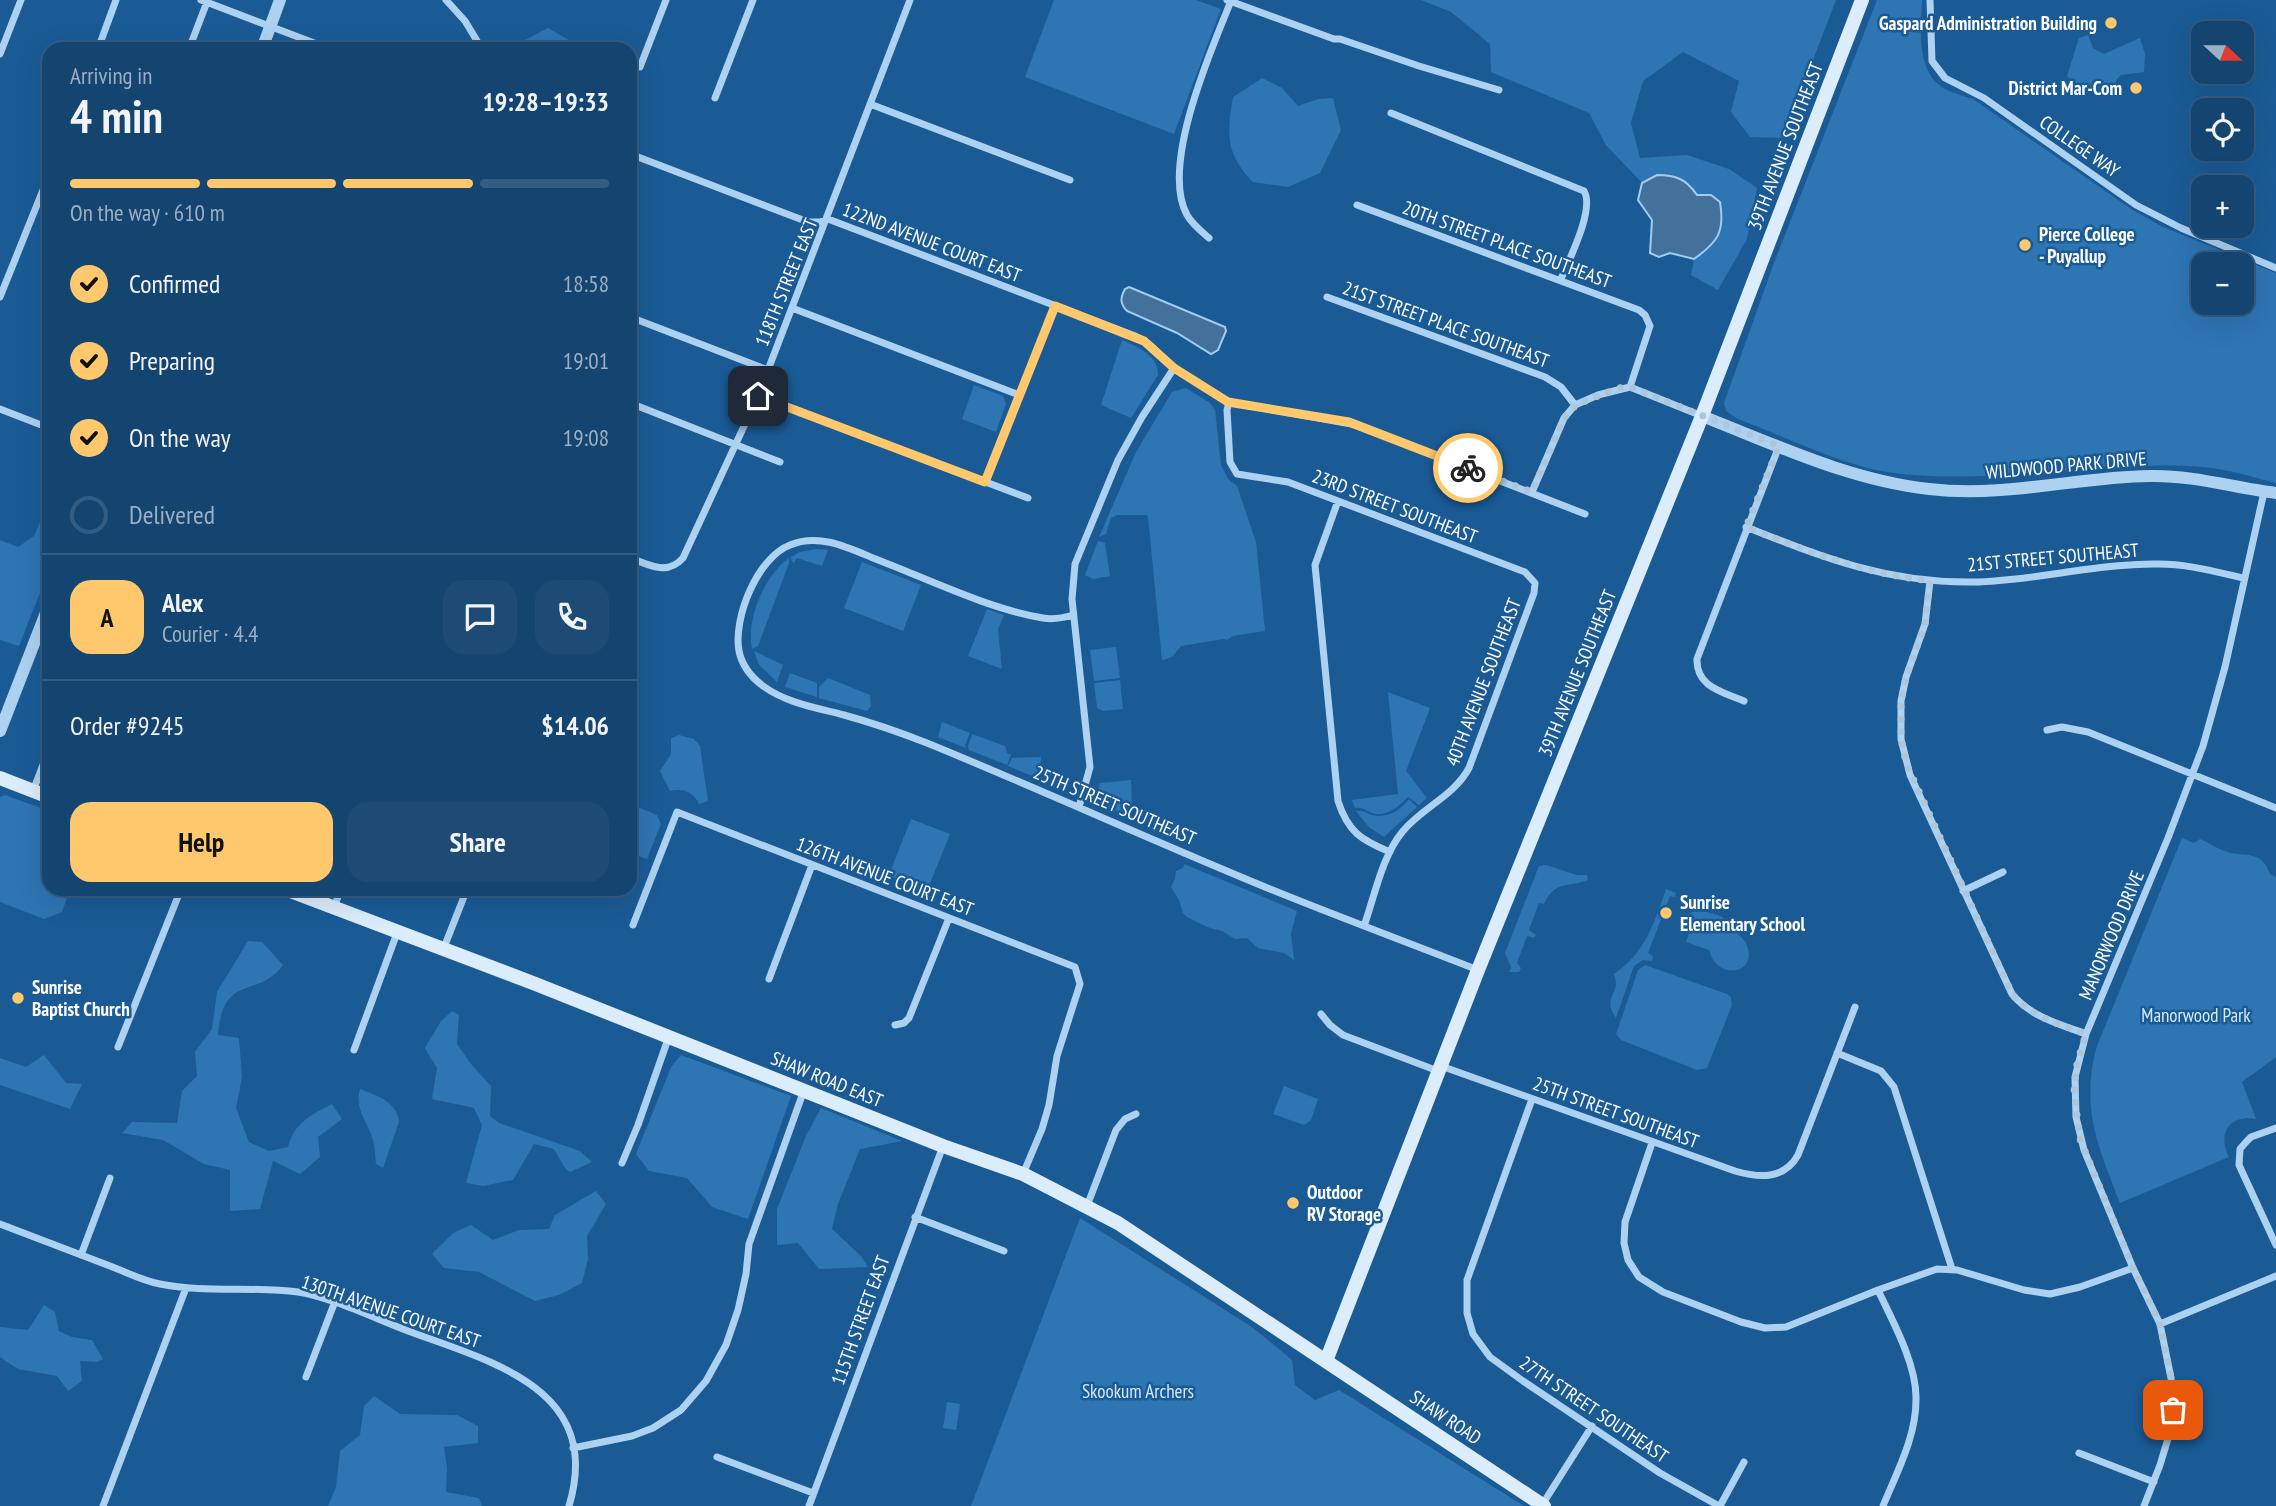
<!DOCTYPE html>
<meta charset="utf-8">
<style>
:root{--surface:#144470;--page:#1d4b75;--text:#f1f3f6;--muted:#9db0c3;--line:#335c83;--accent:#ffc86c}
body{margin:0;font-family:"PT Sans Narrow",sans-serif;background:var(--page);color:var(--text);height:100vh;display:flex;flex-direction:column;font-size:26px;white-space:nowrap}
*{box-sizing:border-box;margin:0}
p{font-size:23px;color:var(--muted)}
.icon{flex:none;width:38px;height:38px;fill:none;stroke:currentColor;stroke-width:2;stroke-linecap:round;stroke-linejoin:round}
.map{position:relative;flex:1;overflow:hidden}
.details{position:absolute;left:42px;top:42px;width:595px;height:854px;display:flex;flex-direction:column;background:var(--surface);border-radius:21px;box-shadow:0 7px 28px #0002,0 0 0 2px var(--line)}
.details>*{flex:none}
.needle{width:46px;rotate:111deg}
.tools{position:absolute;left:2191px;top:21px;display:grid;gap:14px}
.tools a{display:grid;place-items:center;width:63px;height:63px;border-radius:14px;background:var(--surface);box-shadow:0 7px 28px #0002,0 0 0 2px var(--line);font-size:35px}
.pin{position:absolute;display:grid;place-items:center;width:60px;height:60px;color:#fff;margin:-30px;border-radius:14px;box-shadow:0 4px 10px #0006}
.courier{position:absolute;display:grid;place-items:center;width:70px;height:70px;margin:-35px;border:5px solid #ffc86c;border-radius:50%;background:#fff;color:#222;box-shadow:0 2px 9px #0007}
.head em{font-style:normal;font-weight:700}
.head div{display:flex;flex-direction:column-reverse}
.head{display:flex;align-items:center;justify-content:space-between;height:119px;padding:0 28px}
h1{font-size:46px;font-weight:700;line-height:52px}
.bar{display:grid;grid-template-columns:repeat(4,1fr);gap:10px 7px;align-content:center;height:84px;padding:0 28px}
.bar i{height:9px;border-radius:5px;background:var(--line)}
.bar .active{background:var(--accent)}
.bar p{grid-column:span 4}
.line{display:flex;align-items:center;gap:18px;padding:0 28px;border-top:2px solid var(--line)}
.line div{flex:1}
.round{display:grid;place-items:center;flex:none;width:74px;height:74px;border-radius:21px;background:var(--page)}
ol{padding:0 28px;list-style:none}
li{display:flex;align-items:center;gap:21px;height:77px}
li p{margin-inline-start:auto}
li .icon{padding:7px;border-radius:50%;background:var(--accent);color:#111;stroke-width:4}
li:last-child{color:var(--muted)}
li i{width:38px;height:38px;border:4px solid var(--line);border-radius:50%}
.button{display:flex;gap:14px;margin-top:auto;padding:14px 28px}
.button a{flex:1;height:80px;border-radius:21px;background:var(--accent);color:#111;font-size:28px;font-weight:700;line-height:80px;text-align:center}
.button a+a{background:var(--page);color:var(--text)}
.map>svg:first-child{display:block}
.green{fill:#2e75b4;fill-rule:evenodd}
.water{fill:#43719b;stroke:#a0cdf2;stroke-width:2}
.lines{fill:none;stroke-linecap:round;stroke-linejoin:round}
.minor{stroke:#add1f0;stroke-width:7}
.tertiary{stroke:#add1f0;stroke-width:12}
.secondary{stroke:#dbecfb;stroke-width:14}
.done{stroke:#afc6da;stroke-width:7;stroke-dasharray:0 12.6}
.route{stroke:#ffc86c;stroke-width:9}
.poi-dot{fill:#ffc86c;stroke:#1a5b96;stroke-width:2.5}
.labels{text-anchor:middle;stroke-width:5;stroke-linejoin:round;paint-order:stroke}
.poi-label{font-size:19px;font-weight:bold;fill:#fff;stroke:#1a5b96;text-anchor:start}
.street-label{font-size:19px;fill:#fff;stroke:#1a5b96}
.park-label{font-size:19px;fill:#d4e9fb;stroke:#1a5b96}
</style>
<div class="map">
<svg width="2276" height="1506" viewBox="0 0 2276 1506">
<rect width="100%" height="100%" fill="#1a5b96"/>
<!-- green -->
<path class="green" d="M1054,0H1196L1221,9L1174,134L1025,77Z
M1421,0H1836L1783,138L1750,137L1731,112L1739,81L1683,52L1643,81L1631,123L1640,158L1687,155L1729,169L1757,188L1747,239L1718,290L1691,275L1694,259L1710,247L1711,195H1697L1690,184L1657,175L1642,183L1606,145L1589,113L1491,72L1490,44L1451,12Z
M1877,0H1922C1921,30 1915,74 1947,90C1955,94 1965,96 1973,99L2131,209L2161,226L2276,273V483C2252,477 2227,469 2203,467C2100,459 1997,486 1894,473C1847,468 1784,436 1738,419L1726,411L1724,403L1774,263ZM2203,264H2242V303H2203Z
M548,28L579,46L578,49H508Z
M2088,35L2093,48L2104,54L2140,38L2145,54L2144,72L2121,75L2116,80V91C2099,90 2079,89 2067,76L2079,38Z
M1262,78L1282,88L1298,106L1318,99L1333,98L1341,130L1320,173L1288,187L1253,182C1225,153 1227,134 1233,97Z
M1122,340C1138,347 1159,356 1158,375L1131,418L1101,405Z
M974,385L1003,396L1006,404L996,432L962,419Z
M1186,388L1210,403L1215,410L1221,465L1228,479L1237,486L1256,542L1265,631L1233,636L1227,640L1224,639L1181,646L1173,656L1164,660H1162L1148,517L1146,515H1117L1111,518L1106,534L1099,537L1136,452L1172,392Z
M49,493V570L19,646L0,640V540L18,547L34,536L47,506Z
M1098,541L1105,543L1110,576L1093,579L1085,575Z
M816,549L828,550L822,566L797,558L794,563L792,562L791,557L800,552Z
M789,558V563L758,646L752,649C746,619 764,576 789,558Z
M862,562L921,585L903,631L844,608Z
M987,609L1004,615L998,629L1002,669L968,656Z
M1116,647L1120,678L1094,681L1090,650Z
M754,651L783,665L777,682L759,665Z
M790,673L817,683V697L785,687Z
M828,678L870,695L871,706L867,711L819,698V687Z
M1120,680L1123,709L1103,711L1097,708L1094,683Z
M1388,692L1430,708L1406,771L1427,798L1419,805L1408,797C1399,806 1387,818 1372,813C1364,810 1364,807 1355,808L1352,800L1398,794Z
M942,722L970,733L965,745L966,748L938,737Z
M972,734L1005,746L1007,753L1011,755L1007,765L969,750L968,746Z
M679,735L694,739L700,746L708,801L699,804C693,792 684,788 670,791L660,771L671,754V738Z
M1041,757L1039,779L1008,766L1012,758Z
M1131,780L1132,806L1127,815L1104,805L1098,791L1100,783Z
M5,795L49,811V889H70L62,912L44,919L0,902V797Z
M1409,799L1417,807L1384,837L1369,827L1356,811C1364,810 1365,813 1372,815C1387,819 1401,810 1409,799Z
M630,804L657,815L661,824L647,859L630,853Z
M911,819L950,834L927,891L892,877L893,873L890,872Z
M2182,838L2194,843L2200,839C2209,843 2218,849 2227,852C2246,857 2262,850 2270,874L2276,877V1057L2242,1082L2256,1119C2229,1114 2217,1134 2229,1157L2120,1203C2098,1147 2080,1107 2097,1046Z
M1184,864L1297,911L1291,934L1294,960L1284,953L1258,948L1247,938L1235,939L1222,931L1207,927L1187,917L1183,913L1179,900L1171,887L1175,879L1176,871L1183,868Z
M1546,865L1577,875H1587L1588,880C1568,888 1555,880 1544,904L1539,903L1529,930L1536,935L1534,938L1527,936L1517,963L1521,968L1519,972H1509L1511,967L1505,953L1539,866Z
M1666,889L1676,893L1675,897L1670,896L1648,953L1653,956L1652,961L1643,960L1634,966L1616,1018C1601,996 1622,994 1614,974C1645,953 1654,924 1666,889Z
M1697,911C1712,912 1727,916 1735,929C1737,934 1742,937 1745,942C1762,973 1717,983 1709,950L1686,942L1690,931L1687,917L1692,912Z
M248,941L262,942L283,965C257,1000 223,972 218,1035L239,1038L242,1077L236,1108L249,1142L269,1151L288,1147C294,1123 311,1115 332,1104L342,1119L318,1137L320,1157L300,1174L273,1161L260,1209L230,1211V1170L204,1164L163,1140L122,1133L132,1122L177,1123L182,1091L197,1076L195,1052L212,1029L217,992Z
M1645,965L1727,994L1731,997L1732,1005L1707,1068L1697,1070L1621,1040L1616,1034L1638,970Z
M452,1011L459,1015L457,1044L471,1064L491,1086L490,1116L499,1123L580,1151L592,1162L570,1172L565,1168L554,1149L534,1144L513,1180L483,1186L466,1183L482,1125L474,1108L432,1099L437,1068L425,1048L441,1021Z
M44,1055L66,1083L82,1084L70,1109L0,1085V1058L26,1067Z
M681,1055L791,1096L748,1219L712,1207L687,1178L649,1171L636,1154L671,1067Z
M1284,1086L1318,1099L1311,1120L1304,1125L1273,1114Z
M360,1089C377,1096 397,1101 399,1122L383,1168L376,1164C375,1156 375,1147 373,1140C368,1122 354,1109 360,1089Z
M821,1108L902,1141L860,1149L838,1204L832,1229L861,1256L868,1267L819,1269L798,1243L777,1245V1209L806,1136Z
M596,1191L606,1204L587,1236L588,1259L582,1283L559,1295L535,1301L479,1272L444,1268L432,1254L453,1233L471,1225L493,1240L519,1230L549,1229L555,1215Z
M1080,1218L1252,1327L1292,1360L1295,1385L1315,1400L1339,1390L1524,1506H971Z
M44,1305L55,1312L59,1331L72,1337L92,1340L103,1359L97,1362L80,1361L82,1381L68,1391L57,1376L18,1369L0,1357V1327L28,1330Z
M374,1396L400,1414L457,1415L478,1426V1443L444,1447L447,1468L446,1492L479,1498L482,1506H328L336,1487L340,1451L360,1435L364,1406Z
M947,1402L960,1404L956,1430L943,1428Z"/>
<!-- water -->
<path class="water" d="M1657,175C1676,175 1686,179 1697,195H1711L1720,202C1725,232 1718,242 1694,259L1670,253L1659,257L1650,253L1652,220L1638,200L1642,183Z
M1129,287L1225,327L1226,331L1218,350L1211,354L1177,333L1127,311C1120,304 1120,298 1125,289Z"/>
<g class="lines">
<!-- minor -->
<path class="minor" d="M201,0L330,49
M446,0L465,21L482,49
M1227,0L1334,39H1340L1419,66L1499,90
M1930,0L1932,61L1945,78L1984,98L2136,205L2181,228L2276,268
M98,49L116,0
M189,49L207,2
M0,54L21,0
M640,67L666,0
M715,98L753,0
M870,104L1070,180
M1391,113L1584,191C1595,209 1569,260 1561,279
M638,157L808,222H820L828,219L1135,336L1150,345L1174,368L1229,402L1357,425L1585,514
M1357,205L1639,310L1645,315L1650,326L1630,387
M1209,238C1201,231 1192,224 1187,215C1160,166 1211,50 1231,1
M0,297L49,175
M1327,297L1545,377L1561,387L1575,405
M792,308L1019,395
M630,317L768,370
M758,396L1028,498
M1229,402L1227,410L1230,462L1237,474L1288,482L1525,572L1535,583L1534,593L1469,768C1454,796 1423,807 1403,831C1382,856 1375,895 1364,926
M630,403L780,462
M0,409L49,428
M43,425L49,410
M985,482L1055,306
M1532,492L1564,418L1575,405L1598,395L1630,387L1702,416
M1338,501L1315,565L1338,801C1348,832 1361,840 1390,852
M1746,527C1824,558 1887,583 1973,582C2035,581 2097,563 2159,564C2188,564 2216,572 2243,578
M630,558C650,565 667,576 683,558L758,396L910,0
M1930,581L1925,624L1906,677L1901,701V739L1910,775L2012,994C2031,1017 2059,1024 2086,1034
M1073,615C1063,618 1054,620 1043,618C988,609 926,578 873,558C847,547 818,533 790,545C757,558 733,618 739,651C742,666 751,677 763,686C786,703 817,708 844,715C873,723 899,732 927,743C1042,790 1155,842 1270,889C1339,917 1409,943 1478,970
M1744,701C1723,692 1696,687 1697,659L1779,446
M2047,730L2062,727L2088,732L2276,808
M33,791L49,749
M1079,807L1090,767L1072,599L1075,564L1118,460L1142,417L1174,368
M1963,891L2003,872
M334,907L341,889
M633,925L677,812L1075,967L1080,984L1057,1056L1049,1105L1042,1129L1023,1174
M443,950L467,889
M769,979L812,865
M1321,1014L1330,1025L1343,1035L1438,1071
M895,1025L904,1023L909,1018L949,918
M118,1047L181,889
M354,1050L397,933
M1837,1053L1881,1071L1894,1087L1952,1269
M1441,1066L1735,1171C1759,1178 1784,1180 1798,1155L1855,1007
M1532,1099L1467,1280V1313L1473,1334L1490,1357L1523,1381L1660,1473L1719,1506
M2276,1128L2251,1137L2246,1142L2240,1149L2239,1165L2276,1245
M1652,1143L1625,1222L1624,1243L1628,1260L1639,1277L1663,1292L1741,1322L1765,1328L1786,1327L1878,1290L1937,1269L1957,1270L2024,1290L2050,1294L2080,1287L2133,1268
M622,1163L638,1125L668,1039
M1087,1206L1116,1130L1125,1119L1136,1114
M915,1217L1004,1251
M0,1224C37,1238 73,1252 110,1266C126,1272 143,1281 160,1284C205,1293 252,1286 298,1292C331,1297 376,1319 408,1331C492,1362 604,1389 569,1506
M81,1255L110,1178
M1878,1290C1892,1320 1916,1363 1916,1397C1917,1435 1897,1472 1883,1506
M2160,1324L2276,1276
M306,1377L334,1304
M573,1448L632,1436L653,1428L681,1410L706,1381L726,1345L738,1310L746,1274L749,1244L804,1090
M2079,1453L2154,1482
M717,1457L813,1493
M1542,1505L1592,1426
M103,1506L186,1288
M809,1506L943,1146
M1720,1506L1744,1462
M2144,1506L2160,1465L2170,1432L2173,1410L2171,1378L2160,1324L2133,1268L2084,1150L2076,1117L2075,1077L2086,1034L2168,838L2203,746L2225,667L2264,492"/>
<!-- tertiary -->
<path class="tertiary" d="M262,49L280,0
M1702,416C1776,445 1849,480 1929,489C2006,498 2075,477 2150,476C2194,475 2234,488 2276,493
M0,731L49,605"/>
<!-- secondary -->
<path class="secondary" d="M0,778L49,797
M285,889L533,983L943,1146L1023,1174L1118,1223L1544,1506
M1326,1361L1478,970L1702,416L1862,0"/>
</g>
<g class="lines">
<!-- done -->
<path class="done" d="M1468,468L1532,492L1564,418L1576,405L1618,388L1630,387L1779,446L1746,527C1810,552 1861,573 1930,581L1925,624L1906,677L1901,701V739L1906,763L2012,994C2031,1017 2059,1024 2086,1034L2077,1063L2074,1091L2080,1139L2133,1268L2160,1324L2171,1378L2173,1410"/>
<!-- route -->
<path class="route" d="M758,396L985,482L1055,306L1144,341L1174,368L1228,402L1349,422L1468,468"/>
</g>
<!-- markers -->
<g class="poi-dot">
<circle cx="2111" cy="23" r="7"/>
<circle cx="2136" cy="88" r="7"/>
<circle cx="2025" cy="245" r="7"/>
<circle cx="1666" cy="913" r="7"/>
<circle cx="18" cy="998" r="7"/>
<circle cx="1293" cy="1203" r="7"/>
</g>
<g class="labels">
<!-- poi labels -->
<g class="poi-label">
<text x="2097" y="30" text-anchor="end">Gaspard Administration Building</text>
<text x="2122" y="95" text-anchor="end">District Mar-Com</text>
<text x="2039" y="241">Pierce College<tspan x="2039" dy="22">- Puyallup</tspan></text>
<text x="1680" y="909">Sunrise<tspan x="1680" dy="22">Elementary School</tspan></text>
<text x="32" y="994">Sunrise<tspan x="32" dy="22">Baptist Church</tspan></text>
<text x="1307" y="1199">Outdoor<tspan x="1307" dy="22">RV Storage</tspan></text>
</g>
<!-- street labels -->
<g class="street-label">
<text transform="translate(1785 146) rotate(-69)" y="7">39TH AVENUE SOUTHEAST</text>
<text transform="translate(2080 146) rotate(35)" y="7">COLLEGE WAY</text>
<text transform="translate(932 242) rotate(21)" y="7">122ND AVENUE COURT EAST</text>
<text transform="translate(1507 244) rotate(20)" y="7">20TH STREET PLACE SOUTHEAST</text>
<text transform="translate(786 282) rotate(-68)" y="7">118TH STREET EAST</text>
<text transform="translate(1446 324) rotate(20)" y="7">21ST STREET PLACE SOUTHEAST</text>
<text transform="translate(2066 465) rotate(-5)" y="7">WILDWOOD PARK DRIVE</text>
<text transform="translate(1395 506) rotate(21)" y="7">23RD STREET SOUTHEAST</text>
<text transform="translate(2053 557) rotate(-5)" y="7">21ST STREET SOUTHEAST</text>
<text transform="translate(1577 673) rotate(-68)" y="7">39TH AVENUE SOUTHEAST</text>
<text transform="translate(1483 682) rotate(-69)" y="7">40TH AVENUE SOUTHEAST</text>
<text transform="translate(1115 805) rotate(23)" y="7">25TH STREET SOUTHEAST</text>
<text transform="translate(885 876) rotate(21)" y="7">126TH AVENUE COURT EAST</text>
<text transform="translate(2111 935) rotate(-67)" y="7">MANORWOOD DRIVE</text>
<text transform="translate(827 1079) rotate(22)" y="7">SHAW ROAD EAST</text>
<text transform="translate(1616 1112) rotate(20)" y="7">25TH STREET SOUTHEAST</text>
<text transform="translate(391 1311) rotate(19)" y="7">130TH AVENUE COURT EAST</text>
<text transform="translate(860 1320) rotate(-70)" y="7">115TH STREET EAST</text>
<text transform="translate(1594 1409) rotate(34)" y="7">27TH STREET SOUTHEAST</text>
<text transform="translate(1446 1417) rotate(34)" y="7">SHAW ROAD</text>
</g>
<!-- park labels -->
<g class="park-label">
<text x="2196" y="1022">Manorwood Park</text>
<text x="1138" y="1398">Skookum Archers</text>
</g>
</g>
</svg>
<div class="tools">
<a><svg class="needle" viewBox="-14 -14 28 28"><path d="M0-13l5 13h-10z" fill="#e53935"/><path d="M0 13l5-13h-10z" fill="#9db0c3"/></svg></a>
<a><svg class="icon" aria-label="locate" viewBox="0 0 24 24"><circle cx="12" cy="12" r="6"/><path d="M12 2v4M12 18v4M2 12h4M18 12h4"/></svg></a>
<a>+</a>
<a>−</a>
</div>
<div class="pin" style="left:2173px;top:1410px;background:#ea580c"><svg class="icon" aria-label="bag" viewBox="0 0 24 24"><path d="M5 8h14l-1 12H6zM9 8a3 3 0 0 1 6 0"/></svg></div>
<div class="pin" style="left:758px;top:396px;background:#1f2937"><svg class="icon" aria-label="home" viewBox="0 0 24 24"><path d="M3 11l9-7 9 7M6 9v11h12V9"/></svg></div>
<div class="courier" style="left:1468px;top:468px"><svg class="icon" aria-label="bike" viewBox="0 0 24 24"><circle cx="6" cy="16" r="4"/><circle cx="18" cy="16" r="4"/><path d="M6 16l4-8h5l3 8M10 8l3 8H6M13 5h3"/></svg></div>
<section class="details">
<div class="head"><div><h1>4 min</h1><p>Arriving in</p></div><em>19:28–19:33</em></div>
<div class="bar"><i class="active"></i><i class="active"></i><i class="active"></i><i></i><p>On the way · 610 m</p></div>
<ol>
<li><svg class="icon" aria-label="check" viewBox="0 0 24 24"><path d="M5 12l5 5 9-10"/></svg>Confirmed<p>18:58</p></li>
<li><svg class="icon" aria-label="check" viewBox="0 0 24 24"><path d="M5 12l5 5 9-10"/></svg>Preparing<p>19:01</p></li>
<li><svg class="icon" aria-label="check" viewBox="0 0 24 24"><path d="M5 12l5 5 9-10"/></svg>On the way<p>19:08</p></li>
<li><i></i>Delivered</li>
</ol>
<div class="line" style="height:126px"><b class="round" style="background:var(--accent);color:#111">A</b><div><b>Alex</b><p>Courier · 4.4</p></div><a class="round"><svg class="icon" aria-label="chat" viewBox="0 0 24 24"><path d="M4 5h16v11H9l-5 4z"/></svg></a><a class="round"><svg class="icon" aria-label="phone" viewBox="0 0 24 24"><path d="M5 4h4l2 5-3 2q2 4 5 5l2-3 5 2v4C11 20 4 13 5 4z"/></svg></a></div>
<div class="line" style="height:91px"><div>Order #9245</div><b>$14.06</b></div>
<div class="button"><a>Help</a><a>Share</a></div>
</section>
</div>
